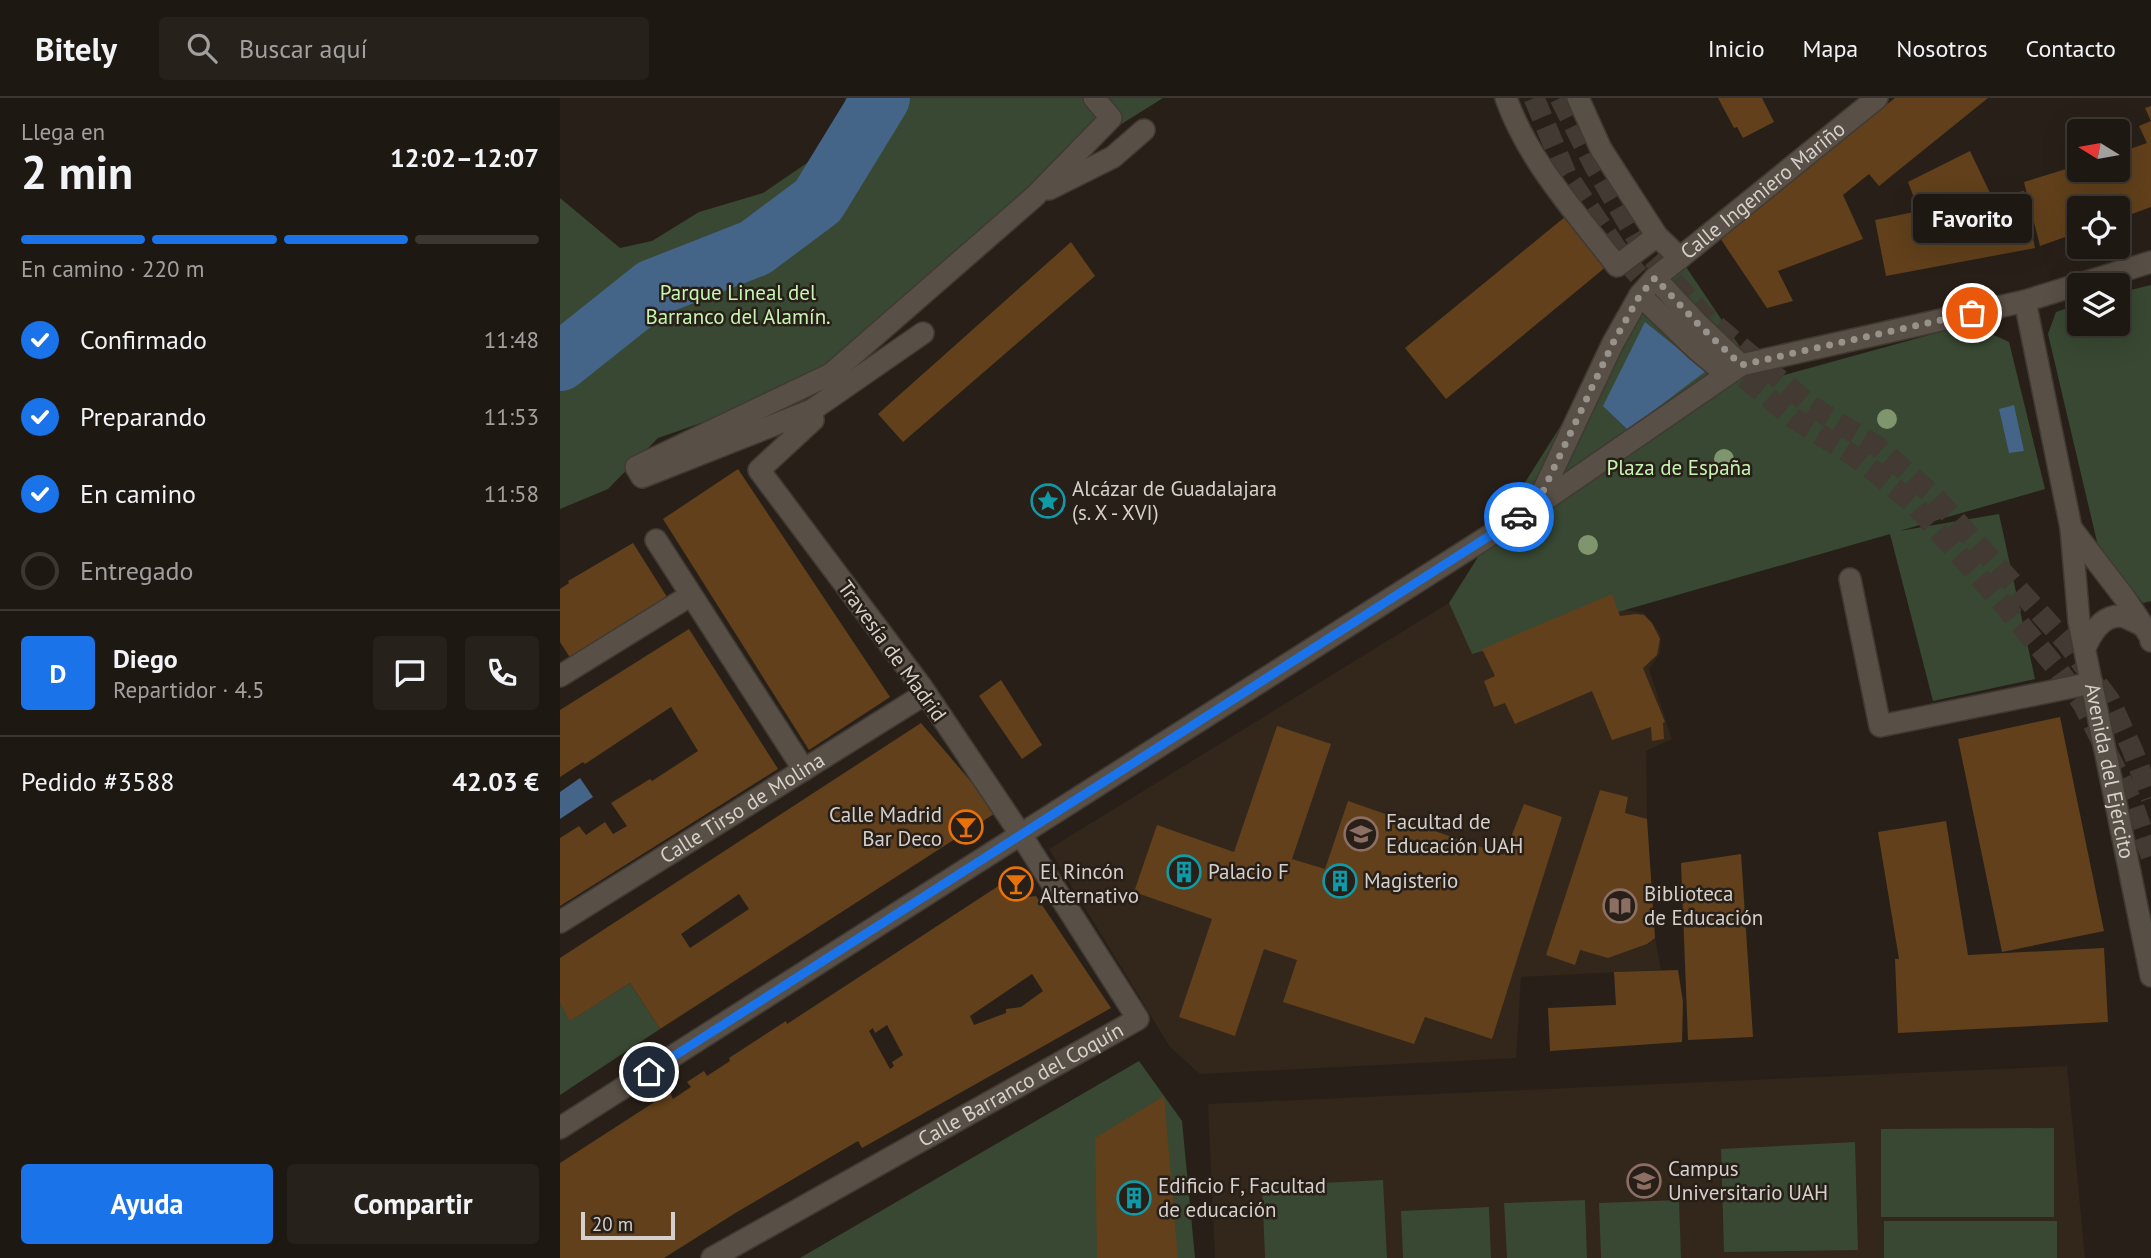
<!DOCTYPE html>
<html lang="es">
<meta charset="utf-8">
<style>
:root{--surface:#1e1812;--page:#26211b;--text:#f1f3f6;--muted:#a1a09f;--line:#3c3732;--accent:#1a73e8}
body{margin:0;font-family:"PT Sans",sans-serif;background:var(--page);color:var(--text);height:100vh;display:flex;flex-direction:column;font-size:26px;white-space:nowrap}
*{box-sizing:border-box;margin:0}
p{font-size:23px;color:var(--muted)}
.icon{flex:none;width:38px;height:38px;fill:none;stroke:currentColor;stroke-width:2;stroke-linecap:round;stroke-linejoin:round}
.map{position:relative;flex:1;overflow:hidden}
.details{display:flex;flex-direction:column;background:var(--surface);width:560px}
.details>*{flex:none}
.needle{width:46px;rotate:281deg}
.tools{position:absolute;left:1507px;top:21px;display:grid;gap:14px}
.tools a{display:grid;place-items:center;width:63px;height:63px;border-radius:7px;background:var(--surface);box-shadow:0 7px 28px #0002,0 0 0 2px var(--line);font-size:35px}
.scale{position:absolute;left:21px;bottom:18px;width:94px;box-sizing:border-box;padding-left:7px;border:4px solid #d5d0cb;border-top:0;font-size:19px;line-height:24px;white-space:nowrap;color:#d5d0cb;-webkit-text-stroke:5px #282018;paint-order:stroke}
.pin{position:absolute;display:grid;place-items:center;width:60px;height:60px;color:#fff;margin:-30px;border:4px solid #fff;border-radius:50%;box-shadow:0 2px 7px #0007}
.courier{position:absolute;display:grid;place-items:center;width:70px;height:70px;margin:-35px;border:5px solid #1a73e8;border-radius:50%;background:#fff;color:#222;box-shadow:0 2px 9px #0007}
.bubble{position:absolute;height:49px;border-radius:7px;background:var(--surface);box-shadow:0 7px 28px #0002,0 0 0 2px var(--line);font-size:23px;font-weight:600;line-height:49px;text-align:center}
.summary em{font-style:normal;font-weight:600}
.summary div{display:flex;flex-direction:column-reverse}
.summary{display:flex;align-items:center;justify-content:space-between;height:119px;padding:0 21px}
h1{font-size:46px;font-weight:600;line-height:52px}
.bar{display:grid;grid-template-columns:repeat(4,1fr);gap:10px 7px;align-content:center;height:84px;padding:0 21px}
.bar i{height:9px;border-radius:5px;background:var(--line)}
.bar .current{background:var(--accent)}
.bar p{grid-column:span 4}
.line{display:flex;align-items:center;gap:18px;padding:0 21px;border-top:2px solid var(--line)}
.line div{flex:1}
.round{display:grid;place-items:center;flex:none;width:74px;height:74px;border-radius:7px;background:var(--page)}
ol{padding:0 21px;list-style:none}
li{display:flex;align-items:center;gap:21px;height:77px}
li p{margin-inline-start:auto}
li .icon{padding:7px;border-radius:50%;background:var(--accent);color:#fff;stroke-width:4}
li:last-child{color:var(--muted)}
li i{width:38px;height:38px;border:4px solid var(--line);border-radius:50%}
.primary-button{display:flex;gap:14px;margin-top:auto;padding:14px 21px}
.primary-button a{flex:1;height:80px;border-radius:7px;background:var(--accent);color:#fff;font-size:28px;font-weight:600;line-height:80px;text-align:center}
.primary-button a+a{background:var(--page);color:var(--text)}
header{display:flex;align-items:center;gap:42px;box-sizing:border-box;height:98px;padding:0 35px;background:var(--surface);border-bottom:2px solid var(--line)}
header strong{font-size:33px}
nav{display:flex;gap:38px;margin-inline-start:auto;font-size:24px}
.search{width:490px;height:63px;background:var(--page);display:flex;align-items:center;gap:18px;box-sizing:border-box;padding:0 24px;border-radius:7px;color:var(--muted);font-size:26px}
main{display:flex;flex:1;min-height:0}
.map>svg:first-child{display:block}
.built{fill:#33261a}
.green{fill:#384832}
.water{fill:#446488}
.lines{fill:none;stroke-linecap:round;stroke-linejoin:round}
.river{stroke:#446488;stroke-width:58}
.building{fill:#61401b;fill-rule:evenodd}
.major-tunnel{stroke:#423a33;stroke-width:21;stroke-dasharray:21 10;stroke-linecap:butt}
.minor-casing{stroke:#403a34;stroke-width:24}
.minor{stroke:#584f46;stroke-width:21}
.tree{fill:#7f956d}
.done{stroke:#98928c;stroke-width:7;stroke-dasharray:0 12.6}
.route{stroke:#1a73e8;stroke-width:9}
.labels{text-anchor:middle;stroke-width:5;stroke-linejoin:round;paint-order:stroke}
.street-label{font-size:21px;fill:#d5d0cb;stroke:#282018}
.park-label{font-size:21px;fill:#c6f4b3;stroke:#282018}
.poi-label{font-size:21px;fill:#d5d0cb;stroke:#282018;text-anchor:start}
</style>
<header>
<strong>Bitely</strong>
<div class="search"><svg class="icon" aria-label="search" viewBox="0 0 24 24"><circle cx="10" cy="10" r="6"/><path d="M15 15l6 6"/></svg>Buscar aquí</div>
<nav><a>Inicio</a><a>Mapa</a><a>Nosotros</a><a>Contacto</a></nav>
</header>
<main>
<section class="details">
<div class="summary"><div><h1>2 min</h1><p>Llega en</p></div><em>12:02–12:07</em></div>
<div class="bar"><i class="current"></i><i class="current"></i><i class="current"></i><i></i><p>En camino · 220 m</p></div>
<ol>
<li><svg class="icon" aria-label="check" viewBox="0 0 24 24"><path d="M5 12l5 5 9-10"/></svg>Confirmado<p>11:48</p></li>
<li><svg class="icon" aria-label="check" viewBox="0 0 24 24"><path d="M5 12l5 5 9-10"/></svg>Preparando<p>11:53</p></li>
<li><svg class="icon" aria-label="check" viewBox="0 0 24 24"><path d="M5 12l5 5 9-10"/></svg>En camino<p>11:58</p></li>
<li><i></i>Entregado</li>
</ol>
<div class="line" style="height:126px"><b class="round" style="background:var(--accent);color:#fff">D</b><div><b>Diego</b><p>Repartidor · 4.5</p></div><a class="round"><svg class="icon" aria-label="chat" viewBox="0 0 24 24"><path d="M4 5h16v11H9l-5 4z"/></svg></a><a class="round"><svg class="icon" aria-label="phone" viewBox="0 0 24 24"><path d="M5 4h4l2 5-3 2q2 4 5 5l2-3 5 2v4C11 20 4 13 5 4z"/></svg></a></div>
<div class="line" style="height:91px"><div>Pedido #3588</div><b>42.03 €</b></div>
<div class="primary-button"><a>Ayuda</a><a>Compartir</a></div>
</section>
<div class="map">
<svg width="1591" height="1160" viewBox="0 0 1591 1160">
<rect width="100%" height="100%" fill="#282018"/>
<!-- built -->
<path class="built" d="M889,505L912,555L1059,511L1084,515L1101,537L1100,555L1089,571L1112,641L1086,653L1087,722L1095,840L1101,872L961,879L956,960L640,976L610,949L489,751Z
M1507,968L1525,1160H655L648,1006Z"/>
<!-- green -->
<path class="green" d="M286,0H603L504,62L336,221L222,297L98,340L48,391L0,411V100L60,150L92,143L139,114L203,95L250,63L279,26Z
M1120,160L1203,283L1409,226L1449,244L1485,391L1339,433L1439,416L1475,581L1373,603L1330,436L912,556L889,505L1053,245Z
M1591,187V503L1583,505L1538,448L1488,236L1496,214L1519,206V226H1558V195Z
M70,885L100,931L0,997V905L11,922Z
M579,963L622,1023L635,1160H240Z
M1494,1030V1119H1321V1031Z
M1295,1044L1298,1152L1164,1154L1161,1051Z
M823,1082L827,1160H705L702,1088Z
M1025,1102L1027,1160H947L944,1105Z
M1119,1102L1121,1160H1041L1039,1105Z
M929,1109L931,1160H843L841,1113Z
M1324,1123H1497V1160H1324Z"/>
<!-- water -->
<path class="water" d="M1085,224L1146,273L1068,332L1043,308Z
M1454,307L1464,353L1449,355L1439,311Z
M20,680L33,699L0,721V694Z"/>
<g class="lines">
<!-- river -->
<path class="river" d="M0,264L93,190L195,150L258,103L321,0"/>
</g>
<!-- building -->
<path class="building" d="M1158,0H1202L1214,24L1183,40L1177,29L1174,30Z
M1335,0H1428L1319,88L1309,76L1283,97L1303,141L1218,173L1233,203L1207,210L1160,140Z
M1591,8V109L1558,121V110H1519V134L1480,148L1464,84L1519,67V72H1558V55L1587,45L1579,28L1591,23L1585,10Z
M1410,53L1432,99L1464,93L1475,150L1326,178L1315,122L1359,113L1348,84Z
M1006,118L1047,168L886,301L845,250Z
M511,144L535,178L343,344L318,316Z
M178,371L330,599L249,652L103,421Z
M73,445L107,499L11,561L0,544V491L9,485L8,483Z
M1052,496L1060,518L1076,516L1084,517L1092,525L1100,541L1097,557L1083,570L1105,624L1103,625L1104,641L1092,643L1091,629L1052,642L1032,593L955,626L945,605L934,609L924,583L935,578L922,551Z
M129,531L218,671L0,808V740L19,728L26,737L45,724L53,736L67,728L51,705L90,681L92,683L138,653L111,609L25,666L23,664L0,679V612Z
M441,582L482,647L462,661L419,598Z
M1500,619L1544,833L1442,854L1398,641Z
M361,625L437,714L100,931L70,885L10,923L0,905V860ZM179,796L189,811L130,850L121,836Z
M717,628L771,646L732,761L765,771L788,703L944,757L964,706L1002,719L932,941L865,919L854,946L723,904L737,862L704,851L675,938L619,919L652,821L574,794L597,727L674,754Z
M1040,692L1068,699L1065,715L1087,721L1095,840L1087,846L1048,860L1020,852L1015,867L986,857Z
M1386,723L1408,857L1544,850L1548,924L1338,935L1335,861H1339L1318,734Z
M1181,756L1193,939L1128,942L1121,765Z
M443,785L450,795L447,796L451,801L476,798L551,910L302,1050L298,1043L177,1114L104,1160H0V1065L110,994L113,1001L131,989L127,984L144,973L147,978L170,963L169,960L226,923L227,926ZM472,876L483,893L461,909L446,911V915L414,927L410,918ZM327,927L343,957L332,964L334,968L330,971L309,933L313,930L315,935Z
M1118,872L1123,904L1122,944L990,953L988,910L1056,907L1054,874Z
M604,998L618,1160H537L535,1040Z"/>
<g class="lines">
<!-- major-tunnel -->
<path class="major-tunnel" d="M974,0L1006,76L1060,156L1116,220
M1000,0L1035,69L1080,146L1141,215L1251,308L1318,349L1373,397L1507,545L1550,603L1572,651L1591,700
M1161,260L1233,320L1299,361L1354,406L1444,507L1499,573L1523,606L1572,704L1591,758"/>
<defs>
<g id="minor">
<path d="M946,0C968,63 1017,116 1057,168L1097,138"/>
<path d="M1018,0L1041,51L1097,138L1120,160"/>
<path d="M489,91L553,59L584,32"/>
<path d="M1095,180L1136,224L1181,267"/>
<path d="M1080,197L1137,252L1166,276"/>
<path id="s1" d="M1465,203L1511,430L1519,524L1591,878"/>
<path d="M252,312L363,235"/>
<path id="s2" d="M976,408L1053,245L1080,197L1095,180L1317,0"/>
<path d="M1511,430L1564,499L1590,538L1591,543"/>
<path d="M96,442L244,672"/>
<path d="M1290,481L1320,628L1532,585"/>
<path d="M1525,550C1531,536 1542,517 1561,518C1568,519 1576,525 1582,527"/>
<path d="M0,578L131,497"/>
<path id="s3" d="M0,824L365,596"/>
<path d="M0,1030L976,408L1181,267L1465,203L1591,164"/>
<path id="s4" d="M152,1160L578,921L461,737L361,588L199,372L253,322L252,312L82,379L76,369L271,276L475,98L551,20L534,0"/>
</g>
</defs>
<!-- minor casing -->
<use href="#minor" class="minor-casing"/>
<!-- minor -->
<use href="#minor" class="minor"/>
</g>
<!-- trees -->
<g class="tree">
<circle cx="1327" cy="321" r="10"/>
<circle cx="1164" cy="361" r="10"/>
<circle cx="1028" cy="447" r="10"/>
</g>
<g class="lines">
<!-- done -->
<path class="done" d="M959,419L976,408L1053,245L1080,197L1095,180L1136,224L1181,267L1412,215"/>
<!-- route -->
<path class="route" d="M89,974L959,419"/>
</g>
<!-- icons -->
<defs>
<symbol id="sight-ring" viewBox="-11 -11 22 22"><circle r="9.5" fill="#282018" stroke="#0f9aa8" stroke-width="1.5"/><path d="M0-6L1.8-2.2L6-1.7L2.9 1.2L3.7 5.4L0 3.3L-3.7 5.4L-2.9 1.2L-6-1.7L-1.8-2.2Z" fill="#0f9aa8"/></symbol>
<symbol id="bar-ring" viewBox="-11 -11 22 22"><circle r="9.5" fill="#282018" stroke="#e8710a" stroke-width="1.5"/><path d="M-6-5H6L.8 .8V4.5H3.5V6h-7V4.5H-.8V.8Z" fill="#e8710a"/></symbol>
<symbol id="university-ring" viewBox="-11 -11 22 22"><circle r="9.5" fill="#282018" stroke="#8d6e63" stroke-width="1.5"/><path d="M0-5L7-2L0 1L-7-2ZM-4 1L0 2.5L4 1V4Q0 6-4 4Z" fill="#8d6e63"/></symbol>
<symbol id="building-ring" viewBox="-11 -11 22 22"><circle r="9.5" fill="#282018" stroke="#0f9aa8" stroke-width="1.5"/><path d="M-4-6H4V6H1V3H-1V6H-4ZM-2.5-4.3h1.7v1.8h-1.7ZM.8-4.3h1.7v1.8H.8ZM-2.5-1h1.7V.8h-1.7ZM.8-1h1.7V.8H.8Z" fill="#0f9aa8"/></symbol>
<symbol id="library-ring" viewBox="-11 -11 22 22"><circle r="9.5" fill="#282018" stroke="#8d6e63" stroke-width="1.5"/><path d="M-6-4Q-3-5.5-.7-3.5V5Q-3 3-6 4ZM6-4Q3-5.5 .7-3.5V5Q3 3 6 4Z" fill="#8d6e63"/></symbol>
</defs>
<g fill-rule="evenodd">
<use href="#sight-ring" x="469" y="384" width="38" height="38"/>
<use href="#bar-ring" x="387" y="710" width="38" height="38"/>
<use href="#university-ring" x="782" y="717" width="38" height="38"/>
<use href="#building-ring" x="605" y="755" width="38" height="38"/>
<use href="#building-ring" x="761" y="764" width="38" height="38"/>
<use href="#bar-ring" x="437" y="767" width="38" height="38"/>
<use href="#library-ring" x="1041" y="789" width="38" height="38"/>
<use href="#university-ring" x="1065" y="1064" width="38" height="38"/>
<use href="#building-ring" x="555" y="1081" width="38" height="38"/>
</g>
<g class="labels">
<!-- street labels -->
<g class="street-label">
<text dy="7" stroke="none"><textPath href="#s2" startOffset="397">Calle Ingeniero Mariño</textPath></text>
<text transform="translate(332 553) rotate(54)" y="7">Travesía de Madrid</text>
<text dy="7" stroke="none"><textPath href="#s1" startOffset="478">Avenida del Ejército</textPath></text>
<text dy="7" stroke="none"><textPath href="#s3" startOffset="215">Calle Tirso de Molina</textPath></text>
<text dy="7" stroke="none"><textPath href="#s4" startOffset="354">Calle Barranco del Coquín</textPath></text>
</g>
<!-- park labels -->
<g class="park-label">
<text x="178" y="202">Parque Lineal del<tspan x="178" dy="24">Barranco del Alamín.</tspan></text>
<text x="1119" y="377">Plaza de España</text>
</g>
<!-- poi labels -->
<g class="poi-label">
<text x="512" y="398">Alcázar de Guadalajara<tspan x="512" dy="24">(s. X - XVI)</tspan></text>
<text x="382" y="724" text-anchor="end">Calle Madrid<tspan x="382" dy="24">Bar Deco</tspan></text>
<text x="826" y="731">Facultad de<tspan x="826" dy="24">Educación UAH</tspan></text>
<text x="480" y="781">El Rincón<tspan x="480" dy="24">Alternativo</tspan></text>
<text x="648" y="781">Palacio F</text>
<text x="804" y="790">Magisterio</text>
<text x="1084" y="803">Biblioteca<tspan x="1084" dy="24">de Educación</tspan></text>
<text x="1108" y="1078">Campus<tspan x="1108" dy="24">Universitario UAH</tspan></text>
<text x="598" y="1095">Edificio F, Facultad<tspan x="598" dy="24">de educación</tspan></text>
</g>
</g>
</svg>
<div class="tools">
<a><svg class="needle" viewBox="-14 -14 28 28"><path d="M0-13l5 13h-10z" fill="#e53935"/><path d="M0 13l5-13h-10z" fill="#a1a09f"/></svg></a>
<a><svg class="icon" aria-label="locate" viewBox="0 0 24 24"><circle cx="12" cy="12" r="6"/><path d="M12 2v4M12 18v4M2 12h4M18 12h4"/></svg></a>
<a><svg class="icon" aria-label="layers" viewBox="0 0 24 24"><path d="M12 4l9 5-9 5-9-5zM3 14l9 5 9-5"/></svg></a>
</div>
<div class="scale">20 m</div>
<div class="pin" style="left:1412px;top:215px;background:#ea580c"><svg class="icon" aria-label="bag" viewBox="0 0 24 24"><path d="M5 8h14l-1 12H6zM9 8a3 3 0 0 1 6 0"/></svg></div>
<div class="pin" style="left:89px;top:974px;background:#1f2937"><svg class="icon" aria-label="home" viewBox="0 0 24 24"><path d="M3 11l9-7 9 7M6 9v11h12V9"/></svg></div>
<div class="courier" style="left:959px;top:419px"><svg class="icon" aria-label="car" viewBox="0 0 24 24"><path d="M5 17H2v-5l4-1 3-4h7l3 4 3 1v5h-3M9 17h6M6 11h13"/><circle cx="7" cy="17" r="2"/><circle cx="17" cy="17" r="2"/></svg></div>
<div class="bubble" style="left:1353px;top:96px;width:119px">Favorito</div>
</div>
</main>
